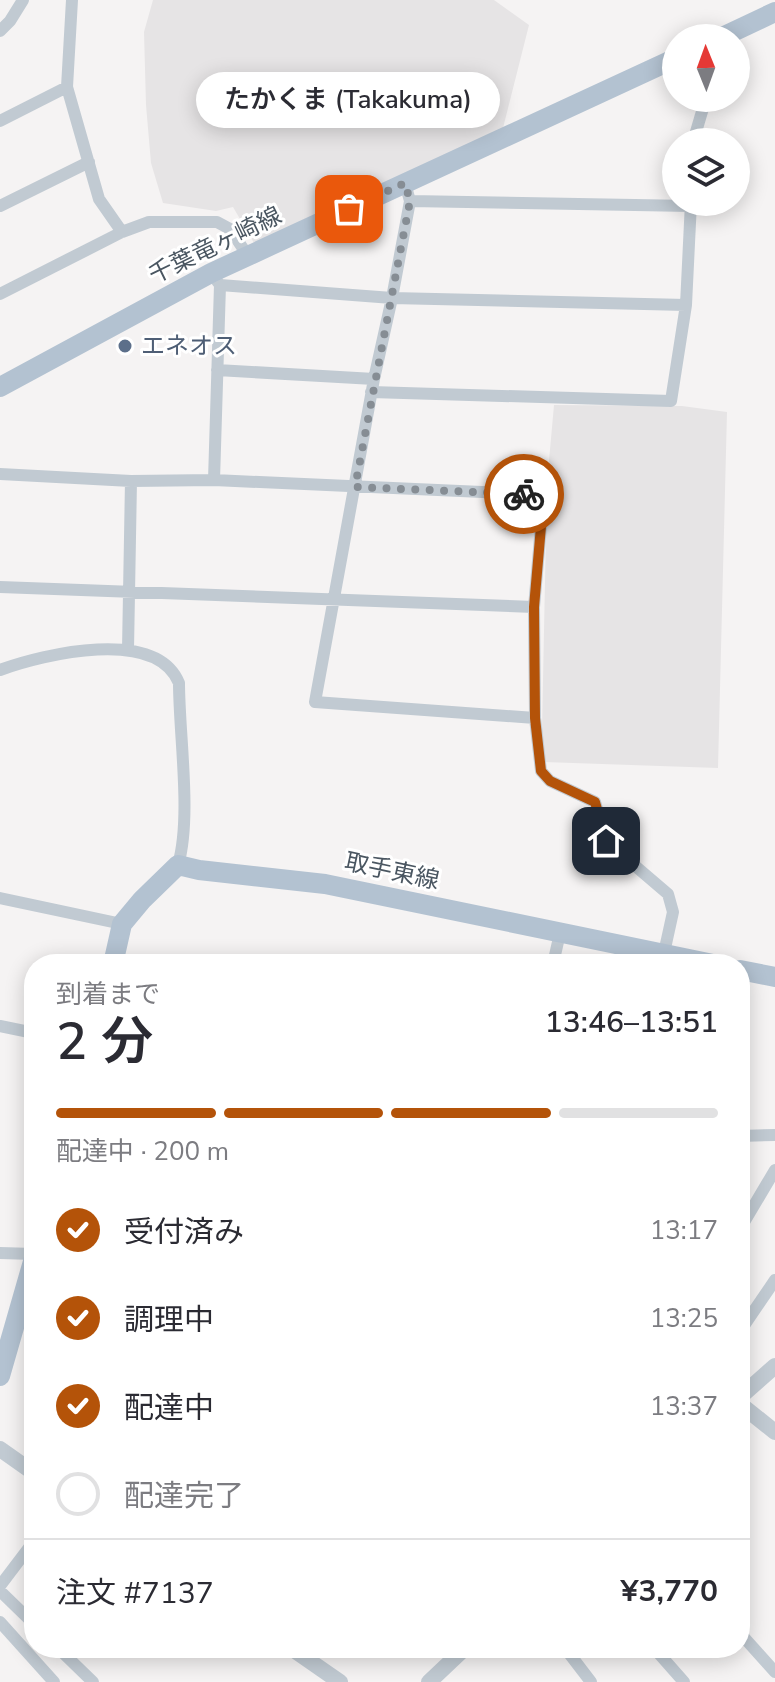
<!DOCTYPE html>
<html lang="ja">
<meta charset="utf-8">
<style>
:root{--surface:#fff;--page:#f7f7f7;--text:#2b2b33;--muted:#7c7c81;--line:#e1e1e2;--accent:#b45309}
body{margin:0;font-family:"Nunito Sans","Noto Sans JP",sans-serif;background:var(--page);color:var(--text);height:100vh;display:flex;flex-direction:column;font-size:30px;white-space:nowrap}
*{box-sizing:border-box;margin:0}
p{font-size:26px;color:var(--muted)}
.icon{flex:none;width:44px;height:44px;fill:none;stroke:currentColor;stroke-width:2;stroke-linecap:round;stroke-linejoin:round}
.map{position:relative;flex:1;overflow:hidden}
.drawer{position:absolute;left:24px;top:954px;width:726px;height:704px;display:flex;flex-direction:column;background:var(--surface);border-radius:32px;box-shadow:0 4px 20px #0003}
.drawer>*{flex:none}
.needle{width:52px;rotate:359deg}
.buttons{position:absolute;left:662px;top:24px;display:grid;gap:16px}
.buttons a{display:grid;place-items:center;width:88px;height:88px;border-radius:50%;background:var(--surface);box-shadow:0 4px 20px #0003;font-size:40px}
.pin{position:absolute;display:grid;place-items:center;width:68px;height:68px;color:#fff;margin:-34px;border-radius:16px;box-shadow:0 4px 12px #0006}
.courier{position:absolute;display:grid;place-items:center;width:80px;height:80px;margin:-40px;border:6px solid #b45309;border-radius:50%;background:#fff;color:#222;box-shadow:0 2px 10px #0007}
.bubble{position:absolute;height:56px;border-radius:28px;background:var(--surface);box-shadow:0 4px 20px #0003;font-size:26px;font-weight:600;line-height:56px;text-align:center}
.overview em{font-style:normal;font-weight:600}
.overview div{display:flex;flex-direction:column-reverse}
.overview{display:flex;align-items:center;justify-content:space-between;height:136px;padding:0 32px}
h1{font-size:52px;font-weight:600;line-height:60px}
.bar{display:grid;grid-template-columns:repeat(4,1fr);gap:12px 8px;align-content:center;height:96px;padding:0 32px}
.bar i{height:10px;border-radius:6px;background:var(--line)}
.bar .selected{background:var(--accent)}
.bar p{grid-column:span 4}
.line{display:flex;align-items:center;gap:20px;padding:0 32px;border-top:2px solid var(--line)}
.line div{flex:1}
ol{padding:0 32px;list-style:none}
li{display:flex;align-items:center;gap:24px;height:88px}
li p{margin-inline-start:auto}
li .icon{padding:8px;border-radius:50%;background:var(--accent);color:#fff;stroke-width:4}
li:last-child{color:var(--muted)}
li i{width:44px;height:44px;border:4px solid var(--line);border-radius:50%}
.map>svg:first-child{display:block}
.education{fill:#e6e4e5}
.lines{fill:none;stroke-linecap:round;stroke-linejoin:round}
.minor{stroke:#c1cad2;stroke-width:12}
.tertiary{stroke:#c1cad2;stroke-width:16}
.primary{stroke:#b3c2d1;stroke-width:20}
.done{stroke:#868d94;stroke-width:8;stroke-dasharray:0 14.4}
.route{stroke:#b45309;stroke-width:10}
.service-dot{fill:#5c6f8a;stroke:#fff;stroke-width:3}
.labels{text-anchor:middle;stroke-width:6;stroke-linejoin:round;paint-order:stroke}
.street-label{font-size:24px;fill:#4a5661;stroke:#fff}
.service-label{font-size:24px;fill:#4e5e75;stroke:#fff;text-anchor:start}
</style>
<div class="map">
<svg width="775" height="1682" viewBox="0 0 775 1682">
<rect width="100%" height="100%" fill="#f5f3f3"/>
<!-- education -->
<path class="education" d="M153,0H494L529,25L503,128L254,243L233,207L216,211L163,203L151,163L146,105L144,32Z
M554,405L682,406L727,412L718,768L544,762L542,730L547,483Z"/>
<g class="lines">
<!-- minor -->
<path class="minor" d="M72,0L67,87L99,199L122,232
M0,31L10,21L23,0
M0,121L67,87
M693,142L706,98
M405,183L410,201L392,298L374,379L315,702L535,718
M410,201L691,206
M0,206L89,162
M211,273L220,285L392,298L686,305
M0,294L122,232L149,222H217L230,229L248,256
M217,370L374,379
M371,392L671,401L686,305L691,202
M0,474L131,481L214,480L524,494L535,498L542,515L534,607L535,718L541,771L550,781L595,802L606,841L668,894L673,912L664,953
M214,480L220,285
M0,587L534,607
M128,650L131,481
M0,670C44,654 156,627 179,683C179,735 192,817 178,865
M0,898L122,924
M553,964L560,933
M0,1026L34,1033
M740,1136L775,1135
M740,1229L775,1170
M0,1253L34,1254
M740,1321L745,1324L775,1280
M0,1586L34,1541
M0,1591L34,1624
M0,1622L54,1682
M740,1633L775,1672
M58,1648L93,1682
M565,1648L591,1682
M654,1648L684,1682"/>
<!-- tertiary -->
<path class="tertiary" d="M740,1397L775,1366
M740,1404L775,1432
M0,1449L34,1473
M291,1648L340,1682
M429,1682L465,1648"/>
<!-- primary -->
<path class="primary" d="M720,38L775,12
M0,387L211,273L676,58
M113,964L122,924L142,900L178,865L199,870L325,884L713,964
M740,970L775,977
M0,1376L34,1258"/>
</g>
<g class="lines">
<!-- done -->
<path class="done" d="M349,209L405,183L410,201L355,487L524,494"/>
<!-- route -->
<path class="route" d="M524,494L535,498L542,515L534,607L535,718L541,771L550,781L595,802L606,841"/>
</g>
<!-- markers -->
<circle class="service-dot" cx="125" cy="346" r="8"/>
<g class="labels">
<!-- street labels -->
<g class="street-label">
<text transform="translate(215 245) rotate(-26)" y="8">千葉竜ヶ崎線</text>
<text transform="translate(392 871) rotate(12)" y="8">取手東線</text>
</g>
<!-- service labels -->
<g class="service-label">
<text x="141" y="354">エネオス</text>
</g>
</g>
</svg>
<div class="buttons">
<a><svg class="needle" viewBox="-14 -14 28 28"><path d="M0-13l5 13h-10z" fill="#e53935"/><path d="M0 13l5-13h-10z" fill="#7c7c81"/></svg></a>
<a><svg class="icon" aria-label="layers" viewBox="0 0 24 24"><path d="M12 4l9 5-9 5-9-5zM3 14l9 5 9-5"/></svg></a>
</div>
<div class="pin" style="left:349px;top:209px;background:#ea580c"><svg class="icon" aria-label="bag" viewBox="0 0 24 24"><path d="M5 8h14l-1 12H6zM9 8a3 3 0 0 1 6 0"/></svg></div>
<div class="pin" style="left:606px;top:841px;background:#1f2937"><svg class="icon" aria-label="home" viewBox="0 0 24 24"><path d="M3 11l9-7 9 7M6 9v11h12V9"/></svg></div>
<div class="courier" style="left:524px;top:494px"><svg class="icon" aria-label="bike" viewBox="0 0 24 24"><circle cx="6" cy="16" r="4"/><circle cx="18" cy="16" r="4"/><path d="M6 16l4-8h5l3 8M10 8l3 8H6M13 5h3"/></svg></div>
<div class="bubble" style="left:196px;top:72px;width:304px">たかくま (Takakuma)</div>
<section class="drawer">
<div class="overview"><div><h1>2 分</h1><p>到着まで</p></div><em>13:46–13:51</em></div>
<div class="bar"><i class="selected"></i><i class="selected"></i><i class="selected"></i><i></i><p>配達中 · 200 m</p></div>
<ol>
<li><svg class="icon" aria-label="check" viewBox="0 0 24 24"><path d="M5 12l5 5 9-10"/></svg>受付済み<p>13:17</p></li>
<li><svg class="icon" aria-label="check" viewBox="0 0 24 24"><path d="M5 12l5 5 9-10"/></svg>調理中<p>13:25</p></li>
<li><svg class="icon" aria-label="check" viewBox="0 0 24 24"><path d="M5 12l5 5 9-10"/></svg>配達中<p>13:37</p></li>
<li><i></i>配達完了</li>
</ol>
<div class="line" style="height:104px"><div>注文 #7137</div><b>¥3,770</b></div>
</section>
</div>
